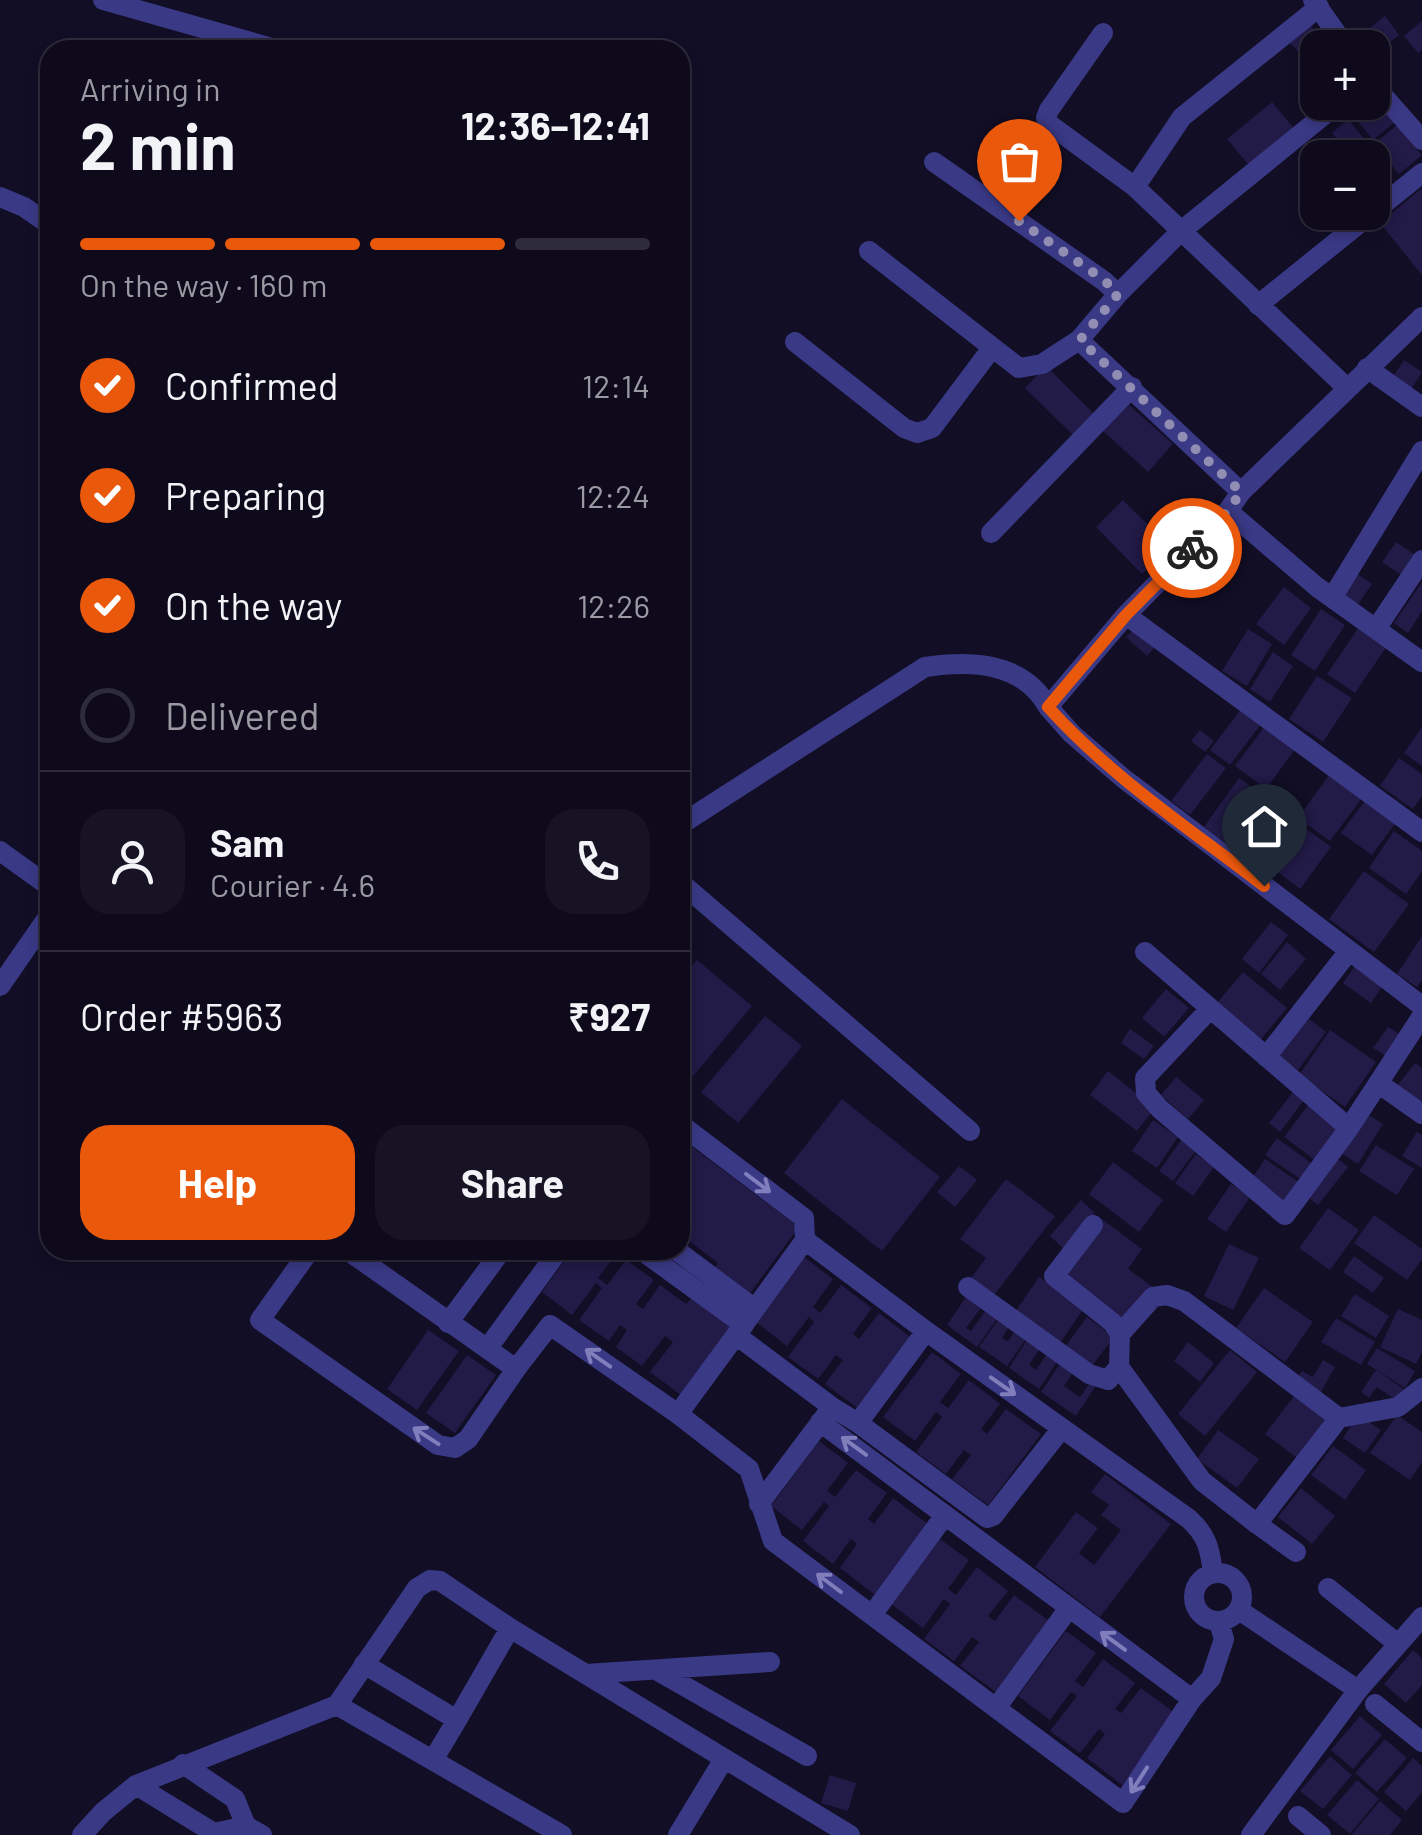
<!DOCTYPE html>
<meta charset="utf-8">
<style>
:root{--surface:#0e0a1c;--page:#171325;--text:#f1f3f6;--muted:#9b9aa3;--line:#2e2b3b;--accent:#ea580c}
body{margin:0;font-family:Barlow,sans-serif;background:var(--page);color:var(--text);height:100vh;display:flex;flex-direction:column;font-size:38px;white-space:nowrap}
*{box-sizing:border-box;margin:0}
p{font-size:32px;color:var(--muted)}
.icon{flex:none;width:55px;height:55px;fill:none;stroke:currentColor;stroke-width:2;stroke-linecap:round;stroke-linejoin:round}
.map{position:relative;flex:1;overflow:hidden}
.drawer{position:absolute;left:40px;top:40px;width:650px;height:1220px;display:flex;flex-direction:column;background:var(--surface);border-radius:30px;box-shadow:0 5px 15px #0003,0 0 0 2px var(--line)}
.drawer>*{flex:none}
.controls{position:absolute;left:1300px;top:30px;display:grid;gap:20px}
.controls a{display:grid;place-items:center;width:90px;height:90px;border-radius:20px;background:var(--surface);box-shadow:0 5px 15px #0003,0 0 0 2px var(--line);font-size:50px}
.pin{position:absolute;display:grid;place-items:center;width:85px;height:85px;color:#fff;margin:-102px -42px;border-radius:50% 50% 50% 0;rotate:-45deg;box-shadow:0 0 10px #0007}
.pin .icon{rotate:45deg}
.courier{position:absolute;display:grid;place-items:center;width:100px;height:100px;margin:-50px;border:8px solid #ea580c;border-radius:50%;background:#fff;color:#222;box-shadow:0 2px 12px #0007}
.summary em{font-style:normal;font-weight:700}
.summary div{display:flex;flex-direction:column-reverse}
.summary{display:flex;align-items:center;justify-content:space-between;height:170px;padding:0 40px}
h1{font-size:65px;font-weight:700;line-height:75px}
.bar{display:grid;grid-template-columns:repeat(4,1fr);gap:15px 10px;align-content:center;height:120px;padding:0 40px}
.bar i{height:12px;border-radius:8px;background:var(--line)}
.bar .on{background:var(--accent)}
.bar p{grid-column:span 4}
.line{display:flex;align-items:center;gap:25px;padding:0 40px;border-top:2px solid var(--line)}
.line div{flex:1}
.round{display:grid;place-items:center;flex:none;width:105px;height:105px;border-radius:30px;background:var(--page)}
ol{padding:0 40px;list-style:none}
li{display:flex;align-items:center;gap:30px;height:110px}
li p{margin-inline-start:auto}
li .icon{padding:10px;border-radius:50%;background:var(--accent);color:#fff;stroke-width:4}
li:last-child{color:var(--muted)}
li i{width:55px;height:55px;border:5px solid var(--line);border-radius:50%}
.cta{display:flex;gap:20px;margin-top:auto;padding:20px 40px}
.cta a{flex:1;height:115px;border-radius:30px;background:var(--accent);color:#fff;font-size:40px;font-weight:700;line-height:115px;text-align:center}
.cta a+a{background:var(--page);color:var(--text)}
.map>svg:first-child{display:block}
.building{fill:#221a47}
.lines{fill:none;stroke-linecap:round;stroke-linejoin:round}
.minor{stroke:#3a3986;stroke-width:20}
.oneway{stroke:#817ebc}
.done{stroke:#928eb3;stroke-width:10;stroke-dasharray:0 18}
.route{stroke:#ea580c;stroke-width:12}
</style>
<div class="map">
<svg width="1422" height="1835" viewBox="0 0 1422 1835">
<rect width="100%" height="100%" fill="#120e26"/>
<!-- building -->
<path class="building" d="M1385,16L1399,35L1380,50L1366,31Z
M1422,21V50L1418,53L1404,36Z
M1310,25L1330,48H1318V73L1290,43Z
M1372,93L1396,121L1373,140L1351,113L1364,102H1372Z
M1272,102L1296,131L1251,168L1227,139Z
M1348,119L1373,150L1364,158H1352L1332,133Z
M1397,125L1422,155L1399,174L1374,144Z
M1422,188V275L1380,223Z
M1404,360L1422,372L1408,394L1389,382Z
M1046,366L1097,417L1076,438L1025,388Z
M1127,403L1173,444L1148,472L1102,430Z
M1123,500L1170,547L1142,574L1096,527Z
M1396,542L1417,556L1403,576L1382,562Z
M1203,564L1215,576L1194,598L1181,586Z
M1353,571L1372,584L1358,604L1340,592Z
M1422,582V611L1408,633L1394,623Z
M1284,587L1311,608L1284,645L1256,624Z
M1321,609L1345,625L1315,671L1291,655Z
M1359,627L1387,646L1355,693L1327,674Z
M1134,629L1155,647L1147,656L1126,637Z
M1248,629L1272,644L1247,686L1222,671Z
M1273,652L1293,666L1270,702L1250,689Z
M1317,676L1352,698L1323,742L1289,719Z
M1244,705L1264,720L1230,765L1210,750Z
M1265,726L1296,748L1266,789L1235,766Z
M1422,727V766L1404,753Z
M1200,730L1214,741L1205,752L1191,741Z
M1207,754L1226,768L1190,815L1171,801Z
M1399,758L1422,774V796L1413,809L1380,786Z
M1330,774L1362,798L1330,841L1298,818Z
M1239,778L1264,796L1228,845L1204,827Z
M1367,798L1397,821L1372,855L1341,833Z
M1297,822L1331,847L1300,889L1266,863Z
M1394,831L1422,851V871L1406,894L1369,868Z
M1364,871L1409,904L1374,952L1329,919Z
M1271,922L1288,935L1259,973L1242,959Z
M1422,936V980L1417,987L1397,974Z
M1287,942L1306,959L1280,990L1261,974Z
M697,960L752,1006L688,1082L680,1076V981Z
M1355,966L1383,985L1371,1003L1343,983Z
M1243,972L1287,1008L1261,1039L1217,1003Z
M1166,989L1189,1008L1164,1037L1142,1018Z
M1304,1015L1326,1032L1298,1070L1275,1054Z
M765,1016L802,1046L738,1123L701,1092Z
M1388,1027L1401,1035L1386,1056L1373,1048Z
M1130,1029L1154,1046L1144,1059L1121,1043Z
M1330,1030L1376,1062L1345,1107L1299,1075Z
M1415,1063L1422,1068V1106L1397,1086Z
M1108,1071L1155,1108L1137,1131L1090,1095Z
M1176,1077L1204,1100L1188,1119L1161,1095Z
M1293,1092L1304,1100L1280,1132L1269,1123Z
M842,1099L940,1177L882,1251L784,1173Z
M1308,1105L1339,1128L1315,1160L1284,1137Z
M1364,1112L1383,1124L1358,1164L1339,1152Z
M1153,1120L1178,1137L1157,1168L1132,1151Z
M1417,1132L1422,1135V1168L1402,1156Z
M680,1138L799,1227L748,1296L713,1270L718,1263L680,1234Z
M1277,1138L1314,1165L1303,1181L1265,1155Z
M1182,1139L1197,1149L1173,1181L1159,1171Z
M1376,1145L1414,1169L1397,1195L1359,1171Z
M1196,1154L1214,1167L1193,1196L1175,1183Z
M1337,1158L1348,1167L1318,1205L1306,1196Z
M1265,1159L1299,1182L1284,1206L1249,1183Z
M1113,1162L1163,1200L1139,1232L1089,1194Z
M959,1166L977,1180L955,1207L937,1192Z
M1006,1179L1055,1216L994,1295L971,1278L986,1258L960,1239Z
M1231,1184L1250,1197L1226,1232L1207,1219Z
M1081,1200L1095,1213L1064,1249L1050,1236Z
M1328,1208L1359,1230L1330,1270L1299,1248Z
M1374,1215L1422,1249V1259L1407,1280L1354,1243Z
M1102,1219L1142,1249L1128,1269L1153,1287L1127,1324L1062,1273Z
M1229,1244L1259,1258L1233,1310L1204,1296Z
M572,1250H619L598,1278L607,1285L626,1260L654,1280L636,1304L643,1309L660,1285L686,1304L693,1296L733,1327L682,1396L650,1372L673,1342L665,1336L642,1366L616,1347L627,1330L620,1325L609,1341L579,1320L602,1288L596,1283L572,1315L542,1292Z
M1354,1256L1384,1278L1373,1293L1343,1272Z
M804,1257L833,1279L813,1307L820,1313L841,1285L872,1308L853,1334L859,1339L879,1313L913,1339L860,1410L825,1384L843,1360L836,1355L818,1379L788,1357L814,1322L809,1317L787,1346L756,1322Z
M1039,1277L1084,1308L1056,1349L1011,1318Z
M1264,1288L1313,1322L1285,1362L1236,1328Z
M1355,1294L1389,1316L1376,1338L1341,1316Z
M966,1297L981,1308L966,1328L971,1331L985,1311L997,1319L977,1347L947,1325Z
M1398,1309L1422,1320V1352L1416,1364L1380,1347Z
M1000,1317L1011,1324L1002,1338L1008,1341L1017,1328L1028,1336L1007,1366L979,1347Z
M1087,1317L1114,1337L1088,1371L1062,1351Z
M1336,1318L1375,1342L1361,1365L1321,1342Z
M428,1330L459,1351L417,1410L387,1389Z
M1028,1338L1041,1347L1029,1365L1036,1370L1048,1352L1059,1359L1039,1389L1009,1368Z
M1188,1342L1214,1363L1200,1382L1174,1361Z
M1377,1348L1415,1371L1405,1388L1367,1364Z
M1230,1350L1257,1372L1205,1436L1178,1414Z
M932,1352L961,1374L940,1402L948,1408L969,1380L1000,1404L981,1429L987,1434L1006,1409L1041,1434L988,1505L952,1479L971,1455L964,1450L946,1474L916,1452L942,1417L936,1412L915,1441L883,1417Z
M467,1355L496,1375L455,1433L426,1413Z
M1323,1360L1335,1367L1321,1392L1297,1379L1302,1371L1313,1377Z
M1062,1361L1075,1369L1064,1386L1080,1397L1092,1380L1097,1384L1076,1416L1041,1392Z
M1376,1370L1405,1390L1397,1401L1377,1387L1369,1398L1361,1392Z
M1294,1396L1329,1422L1300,1460L1265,1434Z
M1358,1415L1381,1430L1365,1453L1343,1438Z
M1397,1415L1422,1432V1462L1410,1480L1370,1453Z
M1218,1430L1259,1459L1237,1488L1197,1459Z
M819,1441L848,1463L827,1491L835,1497L856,1470L887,1493L868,1519L874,1524L893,1498L928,1524L875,1595L840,1568L857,1544L851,1539L833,1564L803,1541L829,1506L824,1502L802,1530L771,1506Z
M1333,1446L1366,1470L1345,1500L1311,1475Z
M1105,1474L1171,1524L1100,1617L1035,1567L1076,1512L1098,1528L1079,1553L1094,1565L1121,1530L1101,1515L1109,1505L1091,1492Z
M1301,1488L1335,1516L1312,1544L1278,1517Z
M940,1539L969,1560L948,1589L956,1595L977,1567L1008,1591L988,1616L995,1621L1014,1595L1049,1621L996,1692L960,1666L979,1642L972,1637L954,1661L924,1639L950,1604L944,1599L923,1628L891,1604Z
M1066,1631L1096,1653L1075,1681L1083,1687L1103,1659L1135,1683L1115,1709L1121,1713L1141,1688L1175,1713L1122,1785L1087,1758L1105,1734L1099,1729L1080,1753L1050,1731L1077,1696L1071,1692L1050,1720L1018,1696Z
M1413,1650L1422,1658V1685L1406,1703L1384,1684Z
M1360,1716L1382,1735L1353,1769L1331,1750Z
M1385,1739L1407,1758L1377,1792L1355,1773Z
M1330,1756L1352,1775L1323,1809L1300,1791Z
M1413,1758L1422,1766V1792L1406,1811L1384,1792Z
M830,1775L856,1783L848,1811L821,1803Z
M1357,1780L1379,1799L1350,1834L1327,1815Z
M1380,1801L1402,1820L1390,1835H1351Z"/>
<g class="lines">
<!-- minor -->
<path class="minor" d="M103,0L279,50
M1313,0L1347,48
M1103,33L1049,110L1046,118L1049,124L1135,187L1347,388
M1372,83L1422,140
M934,162L1104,281L1118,294
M1135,187L1182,117L1319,7
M0,197L24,207L50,225
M869,251L1019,368L1042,364L1079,340L1118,294L1180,232L1340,102
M1258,305L1422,173
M1079,340L1241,492
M795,342L904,428L917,433L932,428L992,348
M1367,368L1422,407
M1228,511L1317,587L1422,662
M991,533L1132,387
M1332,598L1422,451
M1126,615L1422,832
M1376,629L1422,560
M1048,707L1072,734L1123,778L1422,1006
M680,825L925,667C971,660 1023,662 1048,707L1126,615L1228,511L1241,492L1422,317
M0,851L50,887
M680,882L970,1131
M1145,952L1349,1128
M0,986L50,914
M1210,1009L1145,1078L1146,1093L1160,1109L1285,1215L1349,1128L1422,1016
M1266,1057L1349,951
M1378,1083L1422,1114
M680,1124L804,1218L805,1240L926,1331L1189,1519C1207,1535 1210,1549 1213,1573
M1093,1225L1054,1276L1113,1323L1120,1334L1119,1367L1202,1481L1257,1524L1339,1418
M310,1250L260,1320L438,1445L455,1448L468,1439L516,1369
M347,1250L516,1369L550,1325L678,1414
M641,1250L744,1325
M676,1250L755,1309L736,1335L832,1407
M968,1287L1089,1374L1108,1380L1119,1367
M755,1309L805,1240
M448,1323L502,1250
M1120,1334L1153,1297L1167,1295L1184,1301L1339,1418L1398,1407L1422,1388
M736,1335L678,1414L749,1469L773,1541L1123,1803L1192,1699L1211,1678L1224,1639L1219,1622
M487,1349L559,1250
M820,1422L1192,1699
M858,1423L987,1518L993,1516L1062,1428
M759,1504L832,1407L858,1423L926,1331
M1257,1524L1296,1552
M1194 1597a24 24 0 1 1 48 0a24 24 0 1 1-48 0Z
M1328,1588L1398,1644
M1239,1610L1358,1690
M872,1615L945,1515
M364,1664L457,1720L433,1760
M658,1671L807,1756
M586,1674L770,1662
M1375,1704L1422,1742
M337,1705L562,1835
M996,1708L1069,1608
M457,1720L510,1628
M183,1764L235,1799L246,1826L262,1835
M136,1785L214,1833L246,1826
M1298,1816L1321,1835
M82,1835L103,1812L136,1785L337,1705L417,1588L430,1580L440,1581L510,1628L850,1835
M678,1835L724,1759
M1251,1835L1358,1690L1422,1617"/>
</g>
<!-- one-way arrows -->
<defs><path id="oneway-shaft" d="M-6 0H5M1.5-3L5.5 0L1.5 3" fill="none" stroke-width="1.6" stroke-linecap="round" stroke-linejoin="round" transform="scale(2.5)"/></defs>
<g class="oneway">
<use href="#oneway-shaft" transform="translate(758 1183) rotate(37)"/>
<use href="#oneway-shaft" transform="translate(598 1358) rotate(-145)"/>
<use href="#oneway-shaft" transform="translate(1003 1386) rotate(35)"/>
<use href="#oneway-shaft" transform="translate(426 1436) rotate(-147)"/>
<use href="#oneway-shaft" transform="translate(854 1446) rotate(-144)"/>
<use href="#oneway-shaft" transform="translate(829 1583) rotate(-143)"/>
<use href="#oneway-shaft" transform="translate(1113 1641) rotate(-144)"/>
<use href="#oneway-shaft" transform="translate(1139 1780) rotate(123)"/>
</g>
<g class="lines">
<!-- done -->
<path class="done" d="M1019,221L1104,280L1118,294L1080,340L1241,492L1228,511L1192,548"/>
<!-- route -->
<path class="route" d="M1192,548L1126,615L1048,707C1111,777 1190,829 1264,886"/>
</g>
</svg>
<div class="controls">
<a>+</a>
<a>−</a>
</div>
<div class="pin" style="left:1019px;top:221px;background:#ea580c"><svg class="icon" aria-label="bag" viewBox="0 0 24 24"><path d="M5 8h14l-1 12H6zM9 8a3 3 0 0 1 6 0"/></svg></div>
<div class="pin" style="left:1264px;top:886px;background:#1f2937"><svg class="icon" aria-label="home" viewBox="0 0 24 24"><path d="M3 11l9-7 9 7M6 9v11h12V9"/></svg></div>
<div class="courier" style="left:1192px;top:548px"><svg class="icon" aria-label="bike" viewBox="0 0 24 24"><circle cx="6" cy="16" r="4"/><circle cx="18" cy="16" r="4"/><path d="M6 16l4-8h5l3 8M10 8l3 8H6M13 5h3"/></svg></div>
<section class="drawer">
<div class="summary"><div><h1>2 min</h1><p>Arriving in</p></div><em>12:36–12:41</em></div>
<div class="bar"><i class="on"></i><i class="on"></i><i class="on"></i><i></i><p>On the way · 160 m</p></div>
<ol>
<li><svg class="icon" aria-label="check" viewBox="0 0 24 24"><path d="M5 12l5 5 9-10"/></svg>Confirmed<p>12:14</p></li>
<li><svg class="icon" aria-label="check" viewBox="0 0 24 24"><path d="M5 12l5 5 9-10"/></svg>Preparing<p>12:24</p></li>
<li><svg class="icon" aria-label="check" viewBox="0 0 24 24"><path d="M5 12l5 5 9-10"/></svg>On the way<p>12:26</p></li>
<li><i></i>Delivered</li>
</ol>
<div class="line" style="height:180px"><a class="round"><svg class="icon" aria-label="person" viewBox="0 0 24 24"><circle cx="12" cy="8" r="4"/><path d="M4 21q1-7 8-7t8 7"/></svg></a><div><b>Sam</b><p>Courier · 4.6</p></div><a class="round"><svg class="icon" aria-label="phone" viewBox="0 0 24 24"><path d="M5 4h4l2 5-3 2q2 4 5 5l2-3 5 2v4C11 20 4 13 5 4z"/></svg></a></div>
<div class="line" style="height:130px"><div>Order #5963</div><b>₹927</b></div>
<div class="cta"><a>Help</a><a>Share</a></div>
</section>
</div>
